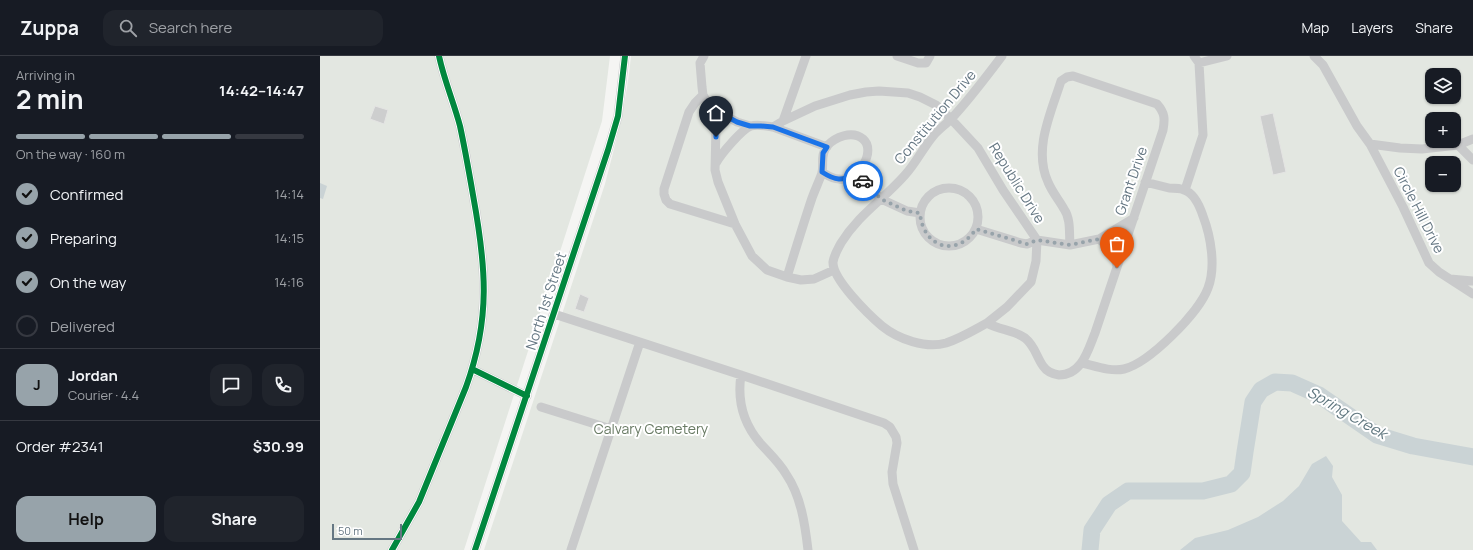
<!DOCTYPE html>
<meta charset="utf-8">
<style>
:root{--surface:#171b24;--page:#20242c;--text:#f1f3f6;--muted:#9ea1a6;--line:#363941;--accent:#97a3aa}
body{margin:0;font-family:Manrope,sans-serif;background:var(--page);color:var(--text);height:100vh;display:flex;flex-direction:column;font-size:15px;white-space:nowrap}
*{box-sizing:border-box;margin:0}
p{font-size:13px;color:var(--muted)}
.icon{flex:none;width:22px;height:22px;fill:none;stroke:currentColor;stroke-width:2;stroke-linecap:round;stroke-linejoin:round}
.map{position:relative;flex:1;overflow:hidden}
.sheet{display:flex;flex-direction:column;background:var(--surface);width:320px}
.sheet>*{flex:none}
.buttons{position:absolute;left:1105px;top:12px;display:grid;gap:8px}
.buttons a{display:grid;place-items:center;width:36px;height:36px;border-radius:8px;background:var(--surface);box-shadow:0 1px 3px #0004;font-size:20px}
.scale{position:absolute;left:12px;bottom:10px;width:70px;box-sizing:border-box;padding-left:4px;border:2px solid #657783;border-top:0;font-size:11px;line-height:14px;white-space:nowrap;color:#657783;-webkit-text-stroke:3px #fff;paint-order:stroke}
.pin{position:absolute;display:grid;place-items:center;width:34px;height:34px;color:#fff;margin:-41px -17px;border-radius:50% 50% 50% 0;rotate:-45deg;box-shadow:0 0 4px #0007}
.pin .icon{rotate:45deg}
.courier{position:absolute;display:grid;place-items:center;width:40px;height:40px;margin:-20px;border:3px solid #1a73e8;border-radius:50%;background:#fff;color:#222;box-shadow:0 1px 5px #0007}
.head em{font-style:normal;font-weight:700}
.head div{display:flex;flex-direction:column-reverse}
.head{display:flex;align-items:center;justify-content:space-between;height:68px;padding:0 16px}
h1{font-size:26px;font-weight:700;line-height:30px}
.bar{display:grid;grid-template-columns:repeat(4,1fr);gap:6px 4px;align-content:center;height:48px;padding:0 16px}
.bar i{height:5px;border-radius:3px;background:var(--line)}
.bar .selected{background:var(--accent)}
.bar p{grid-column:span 4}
.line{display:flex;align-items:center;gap:10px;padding:0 16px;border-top:1px solid var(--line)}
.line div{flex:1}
.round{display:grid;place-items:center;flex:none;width:42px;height:42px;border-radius:12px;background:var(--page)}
ol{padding:0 16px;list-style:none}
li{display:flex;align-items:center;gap:12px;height:44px}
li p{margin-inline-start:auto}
li .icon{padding:4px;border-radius:50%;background:var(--accent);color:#111;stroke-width:4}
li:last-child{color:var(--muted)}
li i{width:22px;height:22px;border:2px solid var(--line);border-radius:50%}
.cta{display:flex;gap:8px;margin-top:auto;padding:8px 16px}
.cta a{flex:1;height:46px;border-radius:12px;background:var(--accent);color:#111;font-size:16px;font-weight:700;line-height:46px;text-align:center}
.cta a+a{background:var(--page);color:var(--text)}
header{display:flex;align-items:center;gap:24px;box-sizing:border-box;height:56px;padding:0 20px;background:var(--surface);border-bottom:1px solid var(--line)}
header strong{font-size:19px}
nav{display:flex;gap:22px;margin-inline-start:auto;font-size:14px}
.search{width:280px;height:36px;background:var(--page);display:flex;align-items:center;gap:10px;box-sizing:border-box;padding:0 14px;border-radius:12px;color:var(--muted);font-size:15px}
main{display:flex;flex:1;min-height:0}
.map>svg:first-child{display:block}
.green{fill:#e3e7e1;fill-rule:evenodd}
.water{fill:#cad3d5}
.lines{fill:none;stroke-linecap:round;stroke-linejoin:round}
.river{stroke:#cad3d5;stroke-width:17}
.building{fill:#cdcece;stroke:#e4e4e3}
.minor{stroke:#c9cacb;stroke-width:9}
.cycleway-casing{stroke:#fff;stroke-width:8}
.cycleway{stroke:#00873e;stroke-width:6}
.done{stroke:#97a3aa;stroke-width:4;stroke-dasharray:0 7.2}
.route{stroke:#1a73e8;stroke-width:5}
.labels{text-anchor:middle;stroke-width:4;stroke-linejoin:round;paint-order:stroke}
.street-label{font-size:14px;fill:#657783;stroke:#fff}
.park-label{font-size:14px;fill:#697b64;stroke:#fff}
.water-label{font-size:15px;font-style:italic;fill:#617880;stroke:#fff}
</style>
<header>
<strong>Zuppa</strong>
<div class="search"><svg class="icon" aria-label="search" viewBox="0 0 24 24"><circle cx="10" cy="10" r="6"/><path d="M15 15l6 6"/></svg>Search here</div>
<nav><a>Map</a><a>Layers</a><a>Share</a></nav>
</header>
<main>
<section class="sheet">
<div class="head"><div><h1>2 min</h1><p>Arriving in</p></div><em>14:42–14:47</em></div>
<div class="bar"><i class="selected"></i><i class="selected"></i><i class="selected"></i><i></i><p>On the way · 160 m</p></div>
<ol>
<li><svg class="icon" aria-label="check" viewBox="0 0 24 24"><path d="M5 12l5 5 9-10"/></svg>Confirmed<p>14:14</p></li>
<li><svg class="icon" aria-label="check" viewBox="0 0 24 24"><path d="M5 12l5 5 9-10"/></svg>Preparing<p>14:15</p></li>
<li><svg class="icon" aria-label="check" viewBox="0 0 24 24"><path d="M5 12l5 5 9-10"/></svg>On the way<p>14:16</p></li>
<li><i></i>Delivered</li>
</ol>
<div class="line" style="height:72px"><b class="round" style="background:var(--accent);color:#111">J</b><div><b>Jordan</b><p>Courier · 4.4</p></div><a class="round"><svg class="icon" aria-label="chat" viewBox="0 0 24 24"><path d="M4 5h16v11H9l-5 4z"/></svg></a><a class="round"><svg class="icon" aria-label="phone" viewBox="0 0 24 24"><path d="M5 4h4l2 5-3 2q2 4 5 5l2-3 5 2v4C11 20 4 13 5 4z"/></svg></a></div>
<div class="line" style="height:52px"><div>Order #2341</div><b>$30.99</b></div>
<div class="cta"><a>Help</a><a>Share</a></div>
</section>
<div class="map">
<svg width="1153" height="494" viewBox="0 0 1153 494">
<rect width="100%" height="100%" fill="#f5f5f3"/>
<!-- green -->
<path class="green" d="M0,0H290L282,65L144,494H0Z
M311,0H1153V494H164L285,128C296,86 307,44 311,0ZM1112,19H1134V41H1112ZM1112,63H1134V85H1112ZM1112,107H1134V129H1112Z"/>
<!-- water -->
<path class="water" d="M0,127L7,130L3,143L0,142Z
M1006,400L1013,410L1012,421L1022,439V465L1041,486H1051L1057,494H860L875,482L908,474L938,461L963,445L979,430L992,408Z"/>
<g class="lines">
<!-- river -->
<path class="river" d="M770,494L772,474L789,448L808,435H883L911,428L922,417L925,396L933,346L941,334L955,326L972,327L999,339L1057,379L1093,390L1153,401"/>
</g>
<!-- building -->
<path class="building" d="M55,50L68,54L64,68L50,63Z
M953,57L966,116L953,119L940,60Z
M260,238L269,242L264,256L255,253Z"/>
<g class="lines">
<!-- minor -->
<path class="minor" d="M384,0L380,7L382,31L383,39L391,52L396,71L395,114L398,126L415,168L432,200L447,214L467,221L481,224L494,223L514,214
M577,0L598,7H606L610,0
M682,0C666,21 649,44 631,63C625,69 618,74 613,80C603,92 596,107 585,119C563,144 539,158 521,187C518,193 514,199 513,206C512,223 549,259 562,270C578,283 606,293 626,287C641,282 654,274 667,267C679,274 694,274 705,282C715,290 716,300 723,310C727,316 732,318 739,319C762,319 768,294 775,277L843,74C845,63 845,57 837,48L753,20L747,21L741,25C731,57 713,93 728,126C732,136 739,144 744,153C751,163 749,177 750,189
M874,0L879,7L907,0
M994,0L1003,9L1037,70L1050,88L1080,92L1102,93L1138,89L1153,104
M383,39L375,47L369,56L344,133V138L346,144L350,148L415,168
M391,52L417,66L430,70
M463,65L486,0
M453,71L507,91
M1050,88L1083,151L1109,207L1119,216L1153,238
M1138,89L1153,83
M396,107C401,98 422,73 431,70C437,68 447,70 453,71L463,65L495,50L530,39L546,36L559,35L588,37L600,41L616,49L631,63L658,92L683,134L717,184L716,205L711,226L687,251L667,267
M537,118L561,143L587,155L600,157
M600 161a29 29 0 1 1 58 0a29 29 0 1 1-58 0Z
M865,134L883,79L879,7
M656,173L701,187L707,188L717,184L750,189L779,183L814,162
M779,183C789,191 795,197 797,210
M467,221C475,195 483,169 492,142C495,134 499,125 502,117C504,108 500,99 507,90C515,81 532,74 543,83C557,95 538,126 519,123C512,123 507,119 502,116
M1130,223L1153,225
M234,258L421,319L564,367L570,371L576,381L577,387L572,416L573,428L594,494
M762,307C775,310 791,316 804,313C829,307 879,257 888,232C896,211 891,181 883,160C880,151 874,137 864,134C860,132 854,132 849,132C841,130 833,128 825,126
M152,313L207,340
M421,319C417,345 423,367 440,387C449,397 459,406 466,418C481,440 485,468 488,494
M221,351L291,373
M72,494L99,446L146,331C171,262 166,210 153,139C149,116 145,93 140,70C134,47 124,24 119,0
M155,494L288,94L298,60L305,0
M251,494L320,286"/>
<defs>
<path id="cycleway" d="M152,313L207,340
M72,494L99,446L146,331C171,262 166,210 153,139C149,116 145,93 140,70C134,47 124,24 119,0
M155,494L288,94L298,60L305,0"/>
</defs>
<!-- cycleway casing -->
<use href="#cycleway" class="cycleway-casing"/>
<!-- cycleway -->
<use href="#cycleway" class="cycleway"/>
</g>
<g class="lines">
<!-- done -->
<path class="done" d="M543,125L561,143L587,155L600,157C603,192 637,202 656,173L707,188L717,184L750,189L779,183C791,192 795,197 797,212"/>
<!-- route -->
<path class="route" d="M396,81V71L391,52L417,66L430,70H441L453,71L507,91L503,97L502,116C516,125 521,125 537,118L543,125"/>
</g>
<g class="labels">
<!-- street labels -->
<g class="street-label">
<text transform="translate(615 61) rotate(-50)" y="5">Constitution Drive</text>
<text transform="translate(811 125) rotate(-71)" y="5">Grant Drive</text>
<text transform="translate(697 127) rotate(58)" y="5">Republic Drive</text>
<text transform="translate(1099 154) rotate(63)" y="5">Circle Hill Drive</text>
<text transform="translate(226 245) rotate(-72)" y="5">North 1st Street</text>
</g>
<!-- park labels -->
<g class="park-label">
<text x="331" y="378">Calvary Cemetery</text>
</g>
<!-- water labels -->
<g class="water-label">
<text transform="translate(1027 357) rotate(30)" y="5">Spring Creek</text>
</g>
</g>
</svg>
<div class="buttons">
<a><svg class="icon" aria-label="layers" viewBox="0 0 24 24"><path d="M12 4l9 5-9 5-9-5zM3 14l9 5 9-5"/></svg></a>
<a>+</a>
<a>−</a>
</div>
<div class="scale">50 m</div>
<div class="pin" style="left:797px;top:212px;background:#ea580c"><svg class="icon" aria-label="bag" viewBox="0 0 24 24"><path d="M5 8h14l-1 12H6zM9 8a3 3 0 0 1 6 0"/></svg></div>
<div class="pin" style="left:396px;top:81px;background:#1f2937"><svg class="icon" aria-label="home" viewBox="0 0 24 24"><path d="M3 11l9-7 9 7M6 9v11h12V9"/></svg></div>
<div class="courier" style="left:543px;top:125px"><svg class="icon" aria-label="car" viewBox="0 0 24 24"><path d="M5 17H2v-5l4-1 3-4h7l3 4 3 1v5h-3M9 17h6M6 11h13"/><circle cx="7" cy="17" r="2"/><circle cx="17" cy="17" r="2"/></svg></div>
</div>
</main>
